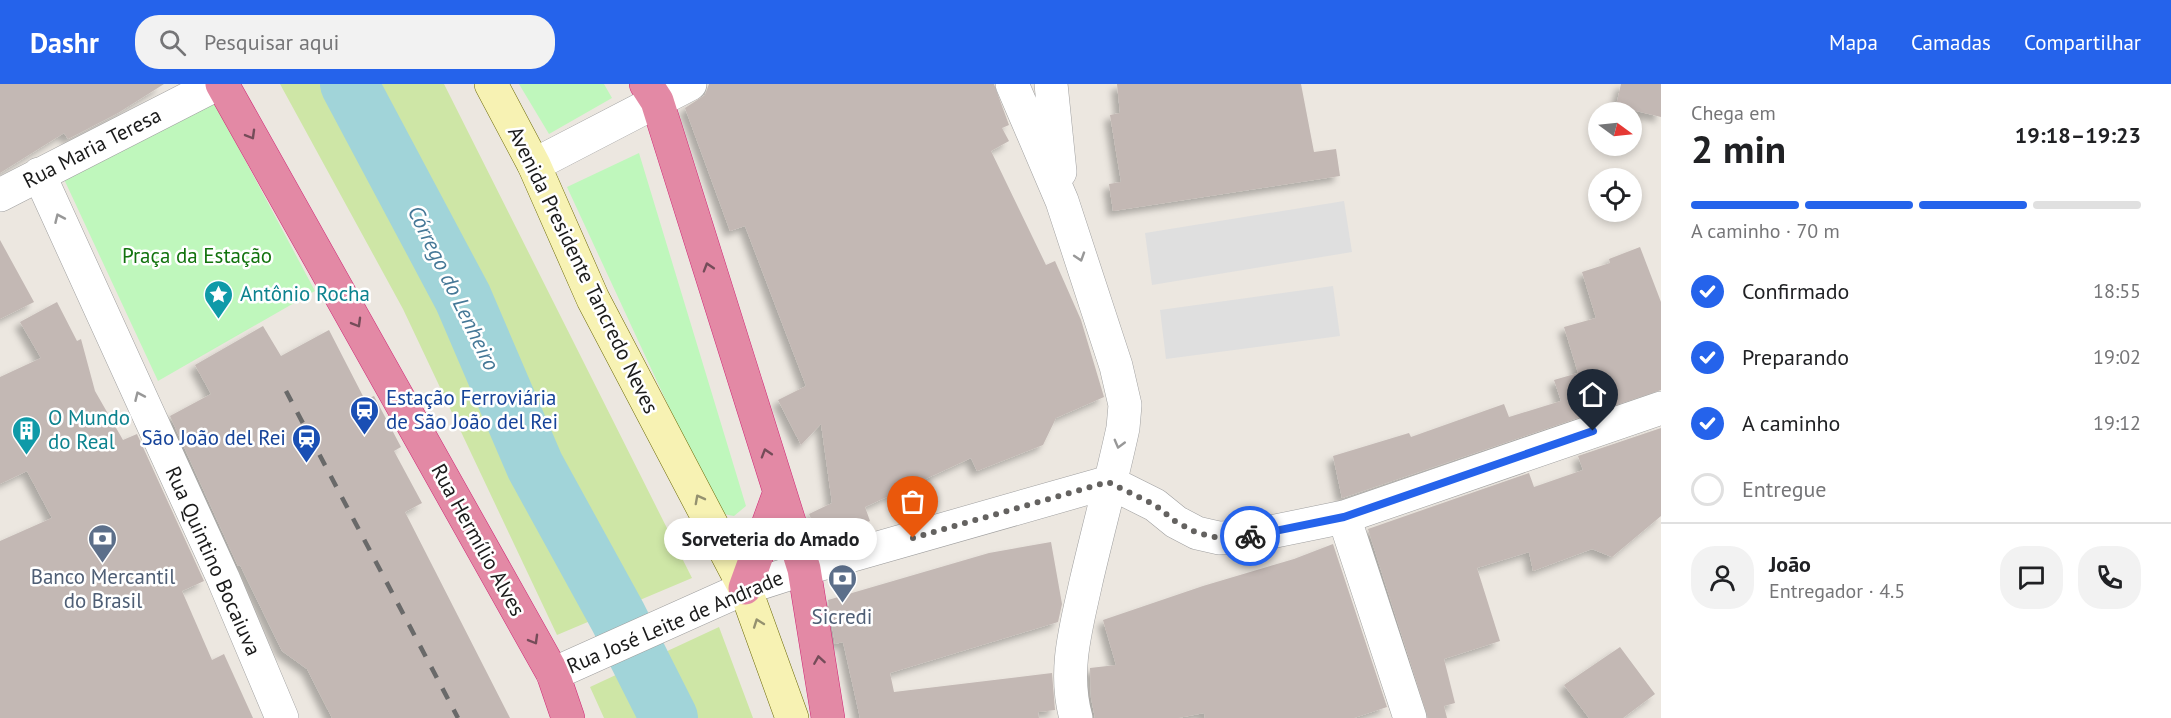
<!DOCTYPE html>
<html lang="pt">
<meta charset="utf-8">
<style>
:root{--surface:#fff;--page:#f2f2f2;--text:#202124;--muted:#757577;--line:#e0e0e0;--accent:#2563eb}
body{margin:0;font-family:"PT Sans",sans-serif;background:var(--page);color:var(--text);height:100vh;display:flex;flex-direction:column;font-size:22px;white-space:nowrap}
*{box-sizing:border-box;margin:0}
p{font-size:20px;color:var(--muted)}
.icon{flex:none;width:33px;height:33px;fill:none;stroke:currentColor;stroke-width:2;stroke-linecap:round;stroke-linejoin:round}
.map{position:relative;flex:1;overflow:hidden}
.details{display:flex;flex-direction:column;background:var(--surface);width:510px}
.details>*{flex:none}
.needle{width:39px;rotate:105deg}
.tools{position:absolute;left:1588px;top:18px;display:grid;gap:12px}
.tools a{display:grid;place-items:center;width:54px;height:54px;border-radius:50%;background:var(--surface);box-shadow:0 3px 9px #0003;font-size:30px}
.pin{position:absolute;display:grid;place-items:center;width:51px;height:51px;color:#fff;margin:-62px -26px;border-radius:50% 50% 50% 0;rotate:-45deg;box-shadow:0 0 6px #0007}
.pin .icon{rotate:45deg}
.courier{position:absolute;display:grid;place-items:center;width:60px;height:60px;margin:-30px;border:4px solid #2563eb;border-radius:50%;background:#fff;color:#222;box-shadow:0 2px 8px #0007}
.bubble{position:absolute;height:42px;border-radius:21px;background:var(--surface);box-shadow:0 3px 9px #0003;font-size:20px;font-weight:700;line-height:42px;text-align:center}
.headline em{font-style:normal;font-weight:700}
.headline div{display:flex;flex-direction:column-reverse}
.headline{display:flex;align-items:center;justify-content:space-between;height:102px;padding:0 30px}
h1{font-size:39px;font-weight:700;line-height:45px}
.bar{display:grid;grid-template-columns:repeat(4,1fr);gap:9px 6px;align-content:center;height:72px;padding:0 30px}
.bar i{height:8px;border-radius:4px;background:var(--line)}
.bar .current{background:var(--accent)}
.bar p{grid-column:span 4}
.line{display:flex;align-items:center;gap:15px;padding:0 30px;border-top:2px solid var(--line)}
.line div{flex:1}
.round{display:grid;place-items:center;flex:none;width:63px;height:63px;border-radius:24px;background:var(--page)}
ol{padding:0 30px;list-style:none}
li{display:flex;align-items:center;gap:18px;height:66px}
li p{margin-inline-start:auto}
li .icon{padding:6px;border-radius:50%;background:var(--accent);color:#fff;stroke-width:4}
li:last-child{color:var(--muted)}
li i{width:33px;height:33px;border:3px solid var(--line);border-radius:50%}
header{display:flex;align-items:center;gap:36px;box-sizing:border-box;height:84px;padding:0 30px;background:var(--accent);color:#fff}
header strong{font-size:28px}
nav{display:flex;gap:33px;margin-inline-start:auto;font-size:21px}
.search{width:420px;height:54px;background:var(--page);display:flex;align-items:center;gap:15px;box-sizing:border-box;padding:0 21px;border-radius:24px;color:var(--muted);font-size:22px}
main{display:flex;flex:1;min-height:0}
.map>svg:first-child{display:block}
.grass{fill:#cee6a6}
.park{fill:#bff7bc}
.parking{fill:#dfdfdf}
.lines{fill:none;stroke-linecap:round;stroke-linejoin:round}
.river{stroke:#a1d4d9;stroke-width:58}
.building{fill:#c3b8b4;filter:url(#shadow)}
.street-casing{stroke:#9f9f9f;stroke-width:34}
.secondary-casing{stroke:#6c6a07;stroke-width:34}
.highway-casing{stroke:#cf2876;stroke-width:34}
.street{stroke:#fff;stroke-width:33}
.secondary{stroke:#f7f2b3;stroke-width:33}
.highway{stroke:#e389a5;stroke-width:33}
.rail{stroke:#696969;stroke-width:4.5;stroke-dasharray:12 12;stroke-linecap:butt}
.oneway{stroke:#754c59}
.oneway2{stroke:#989898}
.oneway3{stroke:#94916f}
.done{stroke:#646260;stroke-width:6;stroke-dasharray:0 10.8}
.route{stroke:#2563eb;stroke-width:8}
.labels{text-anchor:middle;stroke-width:5;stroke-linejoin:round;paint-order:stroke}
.street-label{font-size:21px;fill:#1b1b1b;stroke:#fff}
.park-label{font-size:21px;fill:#12730e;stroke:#fff}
.culture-label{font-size:21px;fill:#0d838f;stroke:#fff;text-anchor:start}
.transit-label{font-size:21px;fill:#164399;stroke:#fff;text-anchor:start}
.service-label{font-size:21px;fill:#4e5e75;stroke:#fff}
.water-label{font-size:22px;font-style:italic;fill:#457897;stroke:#fff}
</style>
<header>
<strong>Dashr</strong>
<div class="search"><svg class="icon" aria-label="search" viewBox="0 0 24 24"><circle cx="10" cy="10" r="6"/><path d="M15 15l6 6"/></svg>Pesquisar aqui</div>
<nav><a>Mapa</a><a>Camadas</a><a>Compartilhar</a></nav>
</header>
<main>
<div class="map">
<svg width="1661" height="634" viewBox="0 0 1661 634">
<defs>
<filter id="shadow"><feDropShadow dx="-5.5" dy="5.5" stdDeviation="3" flood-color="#0004"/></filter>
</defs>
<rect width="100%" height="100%" fill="#ece7e0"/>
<!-- grass -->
<path class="grass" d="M280,0H444L692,494L557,551L403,225Z
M719,543L753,634H604L590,603Z"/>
<!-- park -->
<path class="park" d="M519,0H604L612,14L549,50Z
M212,14L315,207L158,297L63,93Z
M639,69L746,422L734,432L718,429L567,103Z"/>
<!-- parking -->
<path class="parking" d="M1344,117L1352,168L1152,201L1145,149Z
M1333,202L1340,252L1166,275L1160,226Z"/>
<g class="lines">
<!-- river -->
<path class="river" d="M349,0L463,214L535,382L618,533L669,634"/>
</g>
<!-- building -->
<path class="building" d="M0,0H164L118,29L68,55L64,49L0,89Z
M709,0H994L1009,41L1002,44L1009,57L991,67L1046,181L1055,177L1081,236L1104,313L1056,334L1043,361L977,387L971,374L865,423L870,437L822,459L809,430L832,419L821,340L801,361L778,316L806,302L745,142L730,147L685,24L705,11Z
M1117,0H1301L1314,68L1336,65L1340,92L1113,127L1109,100L1121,98L1110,31L1120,29Z
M1621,0H1661V33L1616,22Z
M0,156L34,218L0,235Z
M1640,163L1661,218V306L1342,414L1333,372L1409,349L1411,353L1504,320L1509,333L1561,317L1554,296L1578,289L1564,243L1596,234L1582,188L1610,179L1609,175Z
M57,218L77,257L81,255L95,307L123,356L137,350L204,497L182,507L212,576L224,570L253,634H0V457L52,434L27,387L0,400V293L41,274L20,238Z
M263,242L281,272L329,246L365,316L374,312L401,363L394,367L422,419L405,428L510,634H332L307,585L282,567L240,481L238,482L170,332L211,310L195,281Z
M1661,344V432L1612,473L1592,465L1533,487L1529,468L1477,484L1500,557L1444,575L1455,619L1444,622L1447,634H1428L1368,445L1529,389L1534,403L1583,386L1578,372Z
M1051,458L1062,520L1058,538L890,589L894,608L1052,589L1055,626L1038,628L1039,634H860L843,558L835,560L828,516L989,469Z
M1333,460L1387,623L1354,634H1205L1204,629L1178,634H1095L1091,614L1090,584L1116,581L1103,536L1203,502L1294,475Z
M1620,563L1655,610L1623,634H1589L1564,601Z"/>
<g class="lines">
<defs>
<path id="street" d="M1012,0L1062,117L1116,282L1125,321L1123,344C1112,395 1098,446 1086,498C1076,544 1063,587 1076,634
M1051,0L1060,88
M534,81L690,0
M39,90L223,494L282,634
M0,111L217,0
M1109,398L1155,421L1176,438L1197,449L1219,454L1246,453L1344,433L1661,324
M1344,433L1410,634
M553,590L745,504L804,485L1109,398"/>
<path id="secondary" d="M491,0L534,81L593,215L745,504L792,634"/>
<path id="highway" d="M222,0L553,590L568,634
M646,0L657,17L804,485L828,634
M745,504L779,410"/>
</defs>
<!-- street casing -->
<use href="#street" class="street-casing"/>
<!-- secondary casing -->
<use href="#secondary" class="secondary-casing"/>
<!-- highway casing -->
<use href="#highway" class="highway-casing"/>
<!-- street -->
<use href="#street" class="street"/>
<!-- secondary -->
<use href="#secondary" class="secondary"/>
<!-- highway -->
<use href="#highway" class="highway"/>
<!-- rail -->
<path class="rail" d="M286,307L458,634"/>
</g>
<!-- one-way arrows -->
<defs><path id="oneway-chevron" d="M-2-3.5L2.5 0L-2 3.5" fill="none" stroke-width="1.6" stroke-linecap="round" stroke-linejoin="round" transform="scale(1.5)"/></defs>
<g class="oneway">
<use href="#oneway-chevron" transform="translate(251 51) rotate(60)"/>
<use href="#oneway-chevron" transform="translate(708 183) rotate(-107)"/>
<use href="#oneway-chevron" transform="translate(357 239) rotate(60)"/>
<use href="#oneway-chevron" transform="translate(766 369) rotate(-107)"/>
<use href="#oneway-chevron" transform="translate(534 556) rotate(60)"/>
<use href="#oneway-chevron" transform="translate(819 576) rotate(-99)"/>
</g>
<g class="oneway2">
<use href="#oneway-chevron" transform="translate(59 134) rotate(-114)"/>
<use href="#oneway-chevron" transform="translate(1080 173) rotate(72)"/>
<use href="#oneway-chevron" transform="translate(139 312) rotate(-114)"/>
<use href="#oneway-chevron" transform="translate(1119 360) rotate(105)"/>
</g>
<g class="oneway3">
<use href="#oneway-chevron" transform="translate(699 415) rotate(-118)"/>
<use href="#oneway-chevron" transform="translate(758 539) rotate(-110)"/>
</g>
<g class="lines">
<!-- done -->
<path class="done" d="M913,454L1108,398L1155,421L1176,438L1197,449L1219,454L1250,452"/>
<!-- route -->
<path class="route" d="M1250,452L1344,433L1593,347"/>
</g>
<!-- icons -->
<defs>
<symbol id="sight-pin" viewBox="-11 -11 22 30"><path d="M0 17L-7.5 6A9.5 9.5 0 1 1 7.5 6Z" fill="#0f9aa8" stroke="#fff"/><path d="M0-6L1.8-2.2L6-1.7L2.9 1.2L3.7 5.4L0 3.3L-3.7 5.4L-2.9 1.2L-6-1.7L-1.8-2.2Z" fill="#fff"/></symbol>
<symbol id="station-pin" viewBox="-11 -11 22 30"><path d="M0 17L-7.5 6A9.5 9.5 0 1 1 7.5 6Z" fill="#1a4fb4" stroke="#fff"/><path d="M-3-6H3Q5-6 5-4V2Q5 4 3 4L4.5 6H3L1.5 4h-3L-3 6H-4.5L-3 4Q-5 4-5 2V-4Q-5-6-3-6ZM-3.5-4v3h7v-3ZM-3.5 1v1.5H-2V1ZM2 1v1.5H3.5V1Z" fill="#fff"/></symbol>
<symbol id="building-pin" viewBox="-11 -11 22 30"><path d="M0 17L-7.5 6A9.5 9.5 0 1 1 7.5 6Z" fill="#0f9aa8" stroke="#fff"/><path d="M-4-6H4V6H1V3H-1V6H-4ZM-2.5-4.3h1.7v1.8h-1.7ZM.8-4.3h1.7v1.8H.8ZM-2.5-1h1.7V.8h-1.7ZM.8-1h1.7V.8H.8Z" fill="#fff"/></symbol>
<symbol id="bank-pin" viewBox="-11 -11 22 30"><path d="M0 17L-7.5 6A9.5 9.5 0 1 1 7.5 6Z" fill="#5c6f8a" stroke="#fff"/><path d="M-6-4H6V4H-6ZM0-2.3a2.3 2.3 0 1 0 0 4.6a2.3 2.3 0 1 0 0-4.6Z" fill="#fff"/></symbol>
</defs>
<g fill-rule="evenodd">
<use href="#sight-pin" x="202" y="194" width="33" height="45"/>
<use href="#station-pin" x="348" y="310" width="33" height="45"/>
<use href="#building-pin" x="10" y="330" width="33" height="45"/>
<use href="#station-pin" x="290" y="338" width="33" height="45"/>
<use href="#bank-pin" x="86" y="438" width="33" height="45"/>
<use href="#bank-pin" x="826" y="478" width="33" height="45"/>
</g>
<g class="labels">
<!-- street labels -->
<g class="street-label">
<text transform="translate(92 64) rotate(-27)" y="7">Rua Maria Teresa</text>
<text transform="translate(583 186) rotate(64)" y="7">Avenida Presidente Tancredo Neves</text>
<text transform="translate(478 456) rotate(61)" y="7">Rua Hermílio Alves</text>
<text transform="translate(213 477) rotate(66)" y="7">Rua Quintino Bocaiuva</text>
<text transform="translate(675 538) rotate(-23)" y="7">Rua José Leite de Andrade</text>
</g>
<!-- park labels -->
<g class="park-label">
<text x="197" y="179">Praça da Estação</text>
</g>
<!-- culture labels -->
<g class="culture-label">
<text x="240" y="217">Antônio Rocha</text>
<text x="48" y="341">O Mundo<tspan x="48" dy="24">do Real</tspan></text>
</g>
<!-- transit labels -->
<g class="transit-label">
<text x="386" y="321">Estação Ferroviária<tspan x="386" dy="24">de São João del Rei</tspan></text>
<text x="286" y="361" text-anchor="end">São João del Rei</text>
</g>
<!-- service labels -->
<g class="service-label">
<text x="103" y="500">Banco Mercantil<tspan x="103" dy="24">do Brasil</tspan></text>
<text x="842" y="540">Sicredi</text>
</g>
<!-- water labels -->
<g class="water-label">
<text transform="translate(454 204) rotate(64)" y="8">Córrego do Lenheiro</text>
</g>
</g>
</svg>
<div class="tools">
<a><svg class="needle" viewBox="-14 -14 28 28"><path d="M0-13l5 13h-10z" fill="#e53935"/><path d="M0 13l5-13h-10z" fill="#757577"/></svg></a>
<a><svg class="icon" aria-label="locate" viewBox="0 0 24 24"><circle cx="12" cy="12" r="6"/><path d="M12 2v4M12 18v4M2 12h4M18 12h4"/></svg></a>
</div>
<div class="pin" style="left:913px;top:454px;background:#ea580c"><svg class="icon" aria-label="bag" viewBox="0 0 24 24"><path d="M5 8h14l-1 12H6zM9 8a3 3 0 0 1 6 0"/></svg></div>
<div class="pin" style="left:1593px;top:347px;background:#1f2937"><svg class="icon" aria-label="home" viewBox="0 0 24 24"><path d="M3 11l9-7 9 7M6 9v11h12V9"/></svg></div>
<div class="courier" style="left:1250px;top:452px"><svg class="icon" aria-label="bike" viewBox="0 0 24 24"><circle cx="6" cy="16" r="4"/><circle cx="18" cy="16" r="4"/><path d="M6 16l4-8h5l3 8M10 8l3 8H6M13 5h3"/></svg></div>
<div class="bubble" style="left:664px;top:434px;width:213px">Sorveteria do Amado</div>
</div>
<section class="details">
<div class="headline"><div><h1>2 min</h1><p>Chega em</p></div><em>19:18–19:23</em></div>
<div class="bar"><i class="current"></i><i class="current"></i><i class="current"></i><i></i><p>A caminho · 70 m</p></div>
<ol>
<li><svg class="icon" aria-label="check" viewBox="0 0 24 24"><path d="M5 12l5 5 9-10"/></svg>Confirmado<p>18:55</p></li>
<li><svg class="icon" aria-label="check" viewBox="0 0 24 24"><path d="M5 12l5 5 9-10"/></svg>Preparando<p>19:02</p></li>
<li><svg class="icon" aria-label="check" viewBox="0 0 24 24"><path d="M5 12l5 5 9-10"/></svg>A caminho<p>19:12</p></li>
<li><i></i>Entregue</li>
</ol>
<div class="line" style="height:108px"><a class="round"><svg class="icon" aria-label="person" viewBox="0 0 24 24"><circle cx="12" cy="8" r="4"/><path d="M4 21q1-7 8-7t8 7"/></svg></a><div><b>João</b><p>Entregador · 4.5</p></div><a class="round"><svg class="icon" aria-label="chat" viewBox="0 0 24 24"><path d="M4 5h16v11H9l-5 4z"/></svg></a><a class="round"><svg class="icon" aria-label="phone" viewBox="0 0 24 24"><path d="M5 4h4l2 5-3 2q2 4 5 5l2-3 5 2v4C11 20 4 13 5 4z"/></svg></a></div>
</section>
</main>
